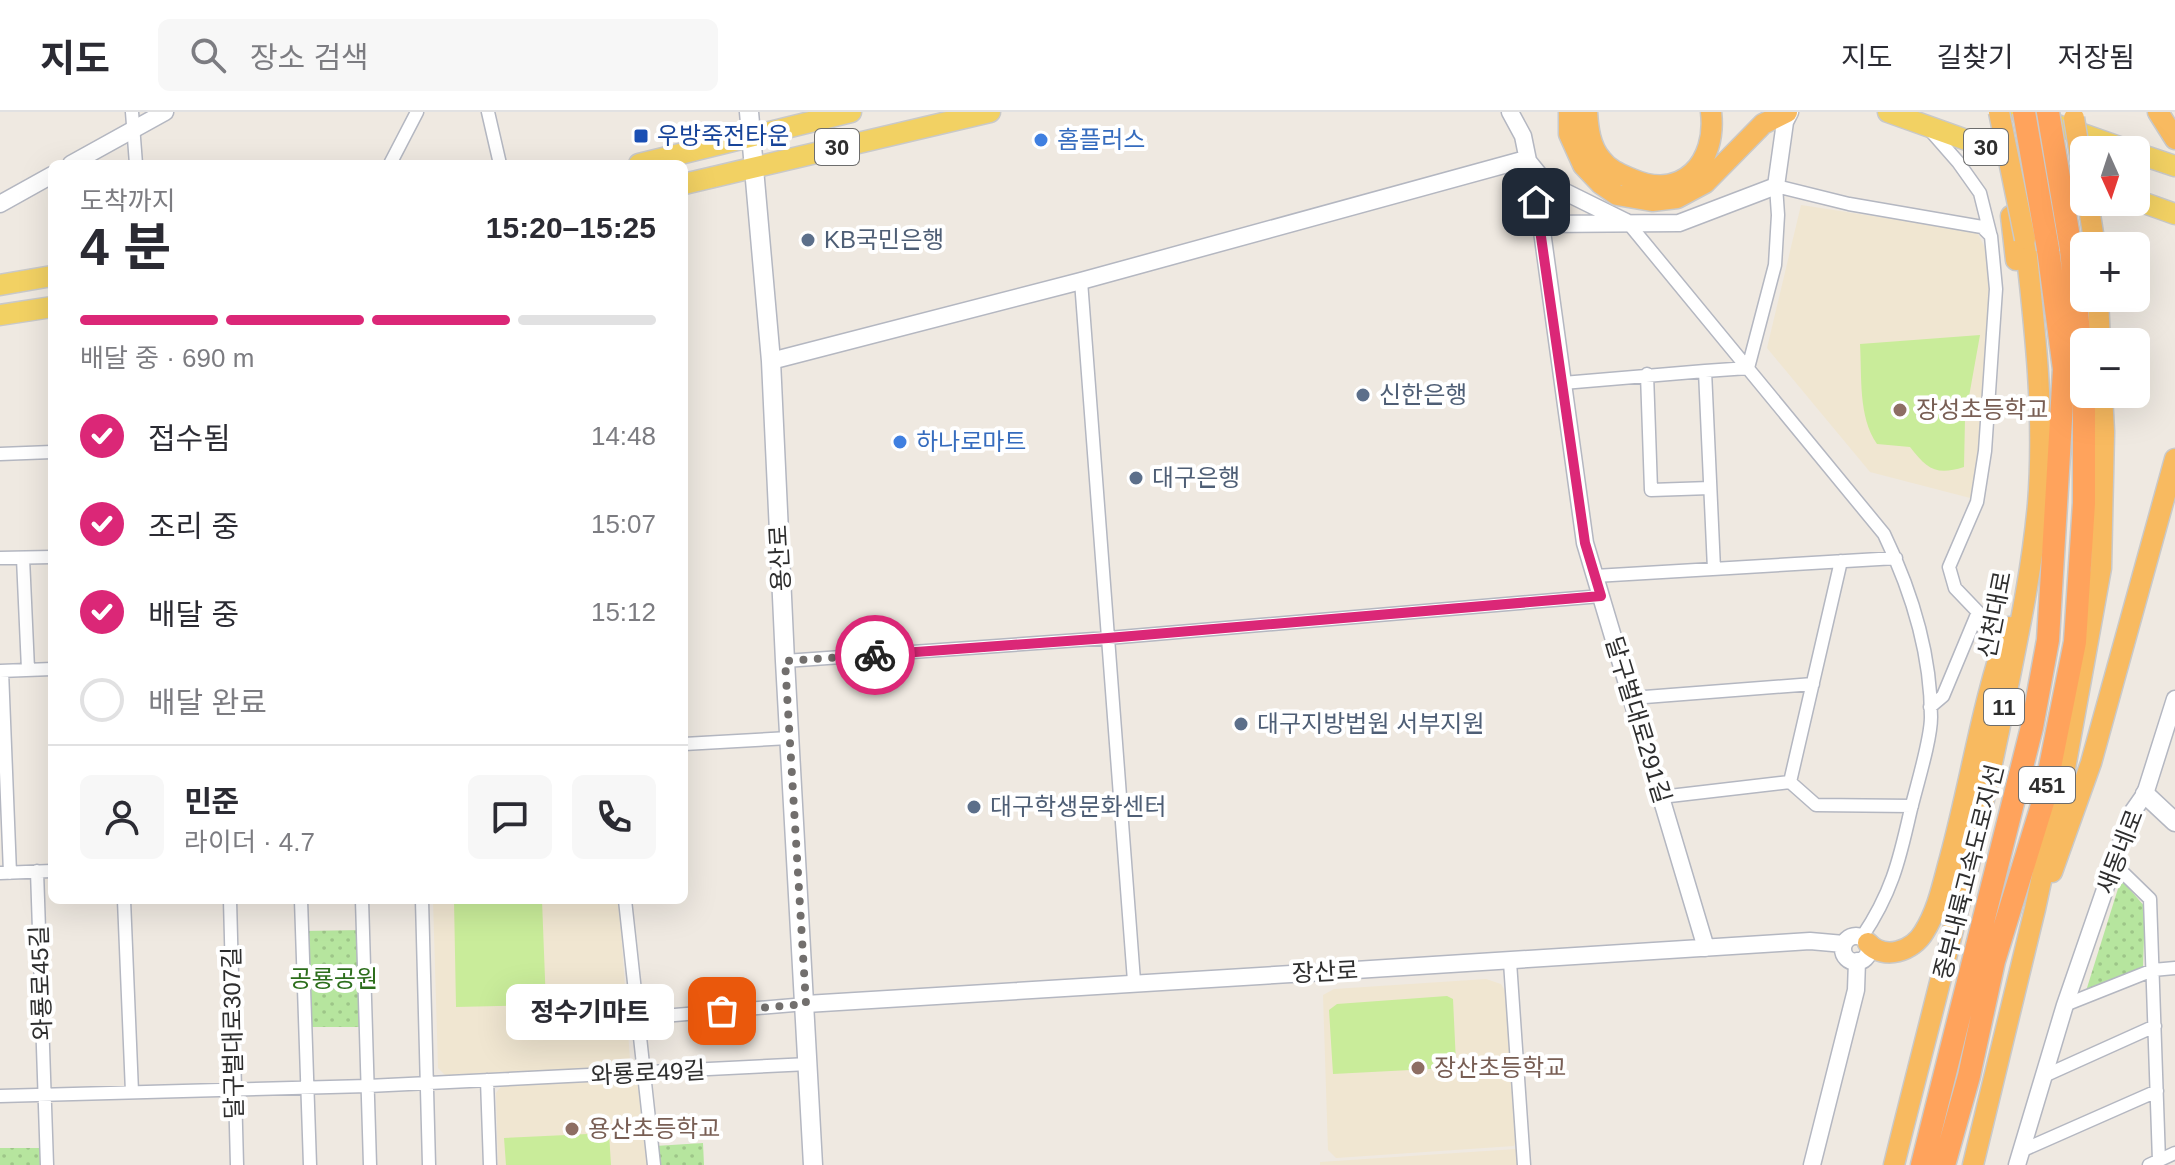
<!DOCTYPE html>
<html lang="ko">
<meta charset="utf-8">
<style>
:root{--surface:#fff;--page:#f7f7f7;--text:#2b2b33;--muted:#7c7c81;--line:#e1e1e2;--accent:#db2777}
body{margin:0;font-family:Arial,"Noto Sans KR",sans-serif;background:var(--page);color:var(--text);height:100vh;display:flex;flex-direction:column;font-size:30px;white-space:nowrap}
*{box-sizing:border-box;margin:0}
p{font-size:26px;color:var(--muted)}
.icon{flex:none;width:44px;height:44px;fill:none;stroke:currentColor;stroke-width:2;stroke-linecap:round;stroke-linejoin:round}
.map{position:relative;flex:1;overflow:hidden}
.details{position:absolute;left:48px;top:48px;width:640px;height:744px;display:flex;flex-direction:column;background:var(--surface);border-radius:12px;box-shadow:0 8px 32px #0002}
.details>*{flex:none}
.needle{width:52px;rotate:177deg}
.buttons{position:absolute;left:2070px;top:24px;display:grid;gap:16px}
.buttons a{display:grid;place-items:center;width:80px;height:80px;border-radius:12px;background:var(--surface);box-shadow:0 8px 32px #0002;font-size:40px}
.pin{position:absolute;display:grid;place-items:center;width:68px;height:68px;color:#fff;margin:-34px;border-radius:16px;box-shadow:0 4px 12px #0006}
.courier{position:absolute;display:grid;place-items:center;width:80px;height:80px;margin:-40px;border:6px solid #db2777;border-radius:50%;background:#fff;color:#222;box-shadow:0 2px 10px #0007}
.bubble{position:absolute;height:56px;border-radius:12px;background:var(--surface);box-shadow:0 8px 32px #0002;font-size:26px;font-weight:700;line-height:56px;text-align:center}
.head em{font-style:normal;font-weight:700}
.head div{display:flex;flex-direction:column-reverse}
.head{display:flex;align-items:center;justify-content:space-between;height:136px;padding:0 32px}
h1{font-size:52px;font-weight:700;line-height:60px}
.bar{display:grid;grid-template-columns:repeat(4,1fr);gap:12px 8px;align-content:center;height:96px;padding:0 32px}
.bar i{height:10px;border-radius:6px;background:var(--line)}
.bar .selected{background:var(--accent)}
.bar p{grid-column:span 4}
.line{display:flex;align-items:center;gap:20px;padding:0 32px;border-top:2px solid var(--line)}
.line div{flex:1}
.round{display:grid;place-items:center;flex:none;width:84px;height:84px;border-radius:12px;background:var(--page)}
ol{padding:0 32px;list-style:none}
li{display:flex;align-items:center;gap:24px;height:88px}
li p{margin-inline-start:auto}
li .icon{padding:8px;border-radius:50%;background:var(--accent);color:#fff;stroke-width:4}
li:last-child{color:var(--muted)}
li i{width:44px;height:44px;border:4px solid var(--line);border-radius:50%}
header{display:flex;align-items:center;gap:48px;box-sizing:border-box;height:112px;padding:0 40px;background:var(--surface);border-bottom:2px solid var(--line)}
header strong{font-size:38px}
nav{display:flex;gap:44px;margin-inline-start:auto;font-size:28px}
.search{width:560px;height:72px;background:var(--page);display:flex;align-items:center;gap:20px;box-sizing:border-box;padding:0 28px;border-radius:12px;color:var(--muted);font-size:30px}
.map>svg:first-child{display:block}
.education{fill:#f0e6d1}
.park{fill:url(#park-dots)}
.pitch{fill:#c9ec9a}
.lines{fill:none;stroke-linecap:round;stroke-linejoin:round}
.minor-casing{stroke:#b4b7c1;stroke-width:15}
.tertiary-casing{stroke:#b4b7c1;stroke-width:19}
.secondary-casing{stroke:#b4b7c1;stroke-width:21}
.primary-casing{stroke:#c9c9c9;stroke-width:23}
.trunk-casing{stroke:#c9c9c9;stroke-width:23}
.motorway-casing{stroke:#c9c9c9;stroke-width:25}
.minor{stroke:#fff;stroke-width:12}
.tertiary{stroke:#fff;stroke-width:16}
.secondary{stroke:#fff;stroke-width:18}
.primary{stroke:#f2d163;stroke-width:20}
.trunk{stroke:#f8ba60;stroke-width:20}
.motorway{stroke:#ffa35c;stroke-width:22}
.trunk-bridge-casing{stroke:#c9c9c9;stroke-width:23;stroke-linecap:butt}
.motorway-bridge-casing{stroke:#c9c9c9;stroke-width:25;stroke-linecap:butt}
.trunk-bridge{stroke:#f8ba60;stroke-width:20}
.motorway-bridge{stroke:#ffa35c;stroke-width:22}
.done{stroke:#726f6d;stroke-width:8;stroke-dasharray:0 14.4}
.route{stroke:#db2777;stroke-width:10}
.transit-dot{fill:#1a4fb4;stroke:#fff;stroke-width:3}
.shop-dot{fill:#3f7fe0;stroke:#fff;stroke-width:3}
.service-dot{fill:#5c6f8a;stroke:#fff;stroke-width:3}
.education-dot{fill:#8d6e63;stroke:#fff;stroke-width:3}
.labels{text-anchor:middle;stroke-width:8;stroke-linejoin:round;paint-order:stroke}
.shield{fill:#fff;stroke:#6d6d6d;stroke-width:2}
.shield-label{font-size:22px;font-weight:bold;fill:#2e2e2e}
.transit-label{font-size:24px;fill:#164399;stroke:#fff;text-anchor:start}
.shop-label{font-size:24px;fill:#366cbe;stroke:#fff;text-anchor:start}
.service-label{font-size:24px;fill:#4e5e75;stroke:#fff;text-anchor:start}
.education-label{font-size:24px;fill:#785e54;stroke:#fff;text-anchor:start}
.street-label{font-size:24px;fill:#2e2e2e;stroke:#fff}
.park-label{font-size:24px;fill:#2c6e1b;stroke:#fff}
</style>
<header>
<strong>지도</strong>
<div class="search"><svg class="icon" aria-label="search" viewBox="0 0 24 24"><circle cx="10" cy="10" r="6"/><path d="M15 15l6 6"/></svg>장소 검색</div>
<nav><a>지도</a><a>길찾기</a><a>저장됨</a></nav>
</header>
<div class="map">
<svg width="2175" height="1053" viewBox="0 0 2175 1053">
<defs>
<pattern id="park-dots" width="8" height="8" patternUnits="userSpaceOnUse" patternTransform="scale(2)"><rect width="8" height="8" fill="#b6e59e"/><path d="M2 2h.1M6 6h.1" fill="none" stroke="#9dc588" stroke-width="1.8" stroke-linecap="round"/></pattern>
</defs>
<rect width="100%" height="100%" fill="#efe9e1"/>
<!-- education -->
<path class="education" d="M1801,93L1977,120L1990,146L1991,209L1974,387L1870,360L1767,236Z
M433,788H619L630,948L625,956L446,964L438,956Z
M1486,867L1501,872L1507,882L1516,1029L1514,1034L1336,1046L1328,1038L1323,883L1334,877Z
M633,967L643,975L650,1053H498L496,981L503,972Z
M1516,1037L1517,1053H1320V1050Z"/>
<!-- park -->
<path class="park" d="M2121,767L2145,795L2143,855L2086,879Z
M363,818L366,915H305L302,819Z
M703,1031L704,1053H657L655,1034Z
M0,1036H41V1053H0Z"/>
<!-- pitch -->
<path class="pitch" d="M1980,223L1965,307L1964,355C1936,364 1927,357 1910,335L1877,332C1858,305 1862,264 1860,232Z
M454,788H542L546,893L456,895Z
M1447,884L1453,887L1456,951L1449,956L1333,962L1329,898L1337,892Z
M609,1021L611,1053H506L504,1026Z"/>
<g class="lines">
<defs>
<path id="minor" d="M132,0L136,52
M488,0L500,52
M1930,18L1958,50L1980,81L1990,121
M390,52L417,0
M1629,112L1884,422C1911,478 1931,542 1931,605C1931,629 1916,675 1910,701C1899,750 1891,782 1862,825
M1081,169L1134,869
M1647,262L1651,378L1710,376
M1563,271L1705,259
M0,342L52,340
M0,446L52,445
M23,446L28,557
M1841,449L1790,670L1816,693L1912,694
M1714,457L1705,259L1748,256L1775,153L1778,103L1776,74L1849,92L1982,115L1991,124L1996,177L1985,339L1977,390L1949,455L1955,476L1978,500L1943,584L1930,595
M1595,464L1896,446
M785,549L1108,526L1601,484
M0,559L52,557
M2,559L10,761
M1632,586L1813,572
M684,632L789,626
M1661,685L1790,670
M2114,752L2150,787L2159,1049
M37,759L47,1053
M0,761L52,759
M124,788L132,980
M230,788L237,1053
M301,788L310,1053
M362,788L370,1053
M422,788L429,1053
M625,788L654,1053
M1510,850L1524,1053
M2065,893L2153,858L2175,856
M639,906L806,892
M2044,964L2155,914
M487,968L490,1053
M0,984L368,974L809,952
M2021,1039L2157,979
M2149,1053L2175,1041"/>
<path id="tertiary" d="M1510,0L1523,24L1541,112L1585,431L1706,836
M1528,49L1545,70L1626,110
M71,52L165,0
M0,92L52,63
M1541,112L1679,111L1776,74L1785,10L1790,0
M771,249L1081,169L1526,47
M1843 837a13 13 0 1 1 26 0a13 13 0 1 1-26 0Z
M806,892C1130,870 1455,854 1779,831L1810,829L1844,832
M1812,1053L1856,878L1857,849
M2017,1053L2065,893L2131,702L2145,682L2175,587"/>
<path id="secondary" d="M749,0L771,249L785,549L813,1053
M2145,682L2175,710"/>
<path id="primary" d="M1888,0L2084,70
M2020,0L2128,38
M2136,41L2175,54
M639,52L851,0
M684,72L990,0
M2136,88L2175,102
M0,173L52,164
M0,203L52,195"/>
<path id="trunk" d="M1569,0V22L1583,53L1601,72L1617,83L1652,89L1677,86L1705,71L1763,12L1787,0
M1587,0C1588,16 1590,34 1601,47C1609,58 1620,62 1632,67C1683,89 1717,50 1711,0
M2158,0L2175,27
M2088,90L2095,134
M2011,104L2016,148
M2098,186L2100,230
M2052,760L2091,651L2175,347
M1868,831C1884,849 1913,839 1924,820C1938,798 1943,771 1950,746C1971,669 1982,590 2009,515
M1894,1053C1932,899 1974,745 2005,589C2018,524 2032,459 2038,392C2045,303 2035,216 2025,127
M1973,1053L2035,797L2064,662L2101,456L2104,320L2102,282"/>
<path id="motorway" d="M2071,137L2084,273
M1922,1053L2032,615L2048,528L2064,257L2048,137
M1944,1053L1969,964L1994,849L2043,690L2075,530L2084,391V282"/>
</defs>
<!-- minor casing -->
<use href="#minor" class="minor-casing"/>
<!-- tertiary casing -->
<use href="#tertiary" class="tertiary-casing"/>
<!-- secondary casing -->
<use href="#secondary" class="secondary-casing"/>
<!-- primary casing -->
<use href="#primary" class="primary-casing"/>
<!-- trunk casing -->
<use href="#trunk" class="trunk-casing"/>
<!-- motorway casing -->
<use href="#motorway" class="motorway-casing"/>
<!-- minor -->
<use href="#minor" class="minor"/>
<!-- tertiary -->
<use href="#tertiary" class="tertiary"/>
<!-- secondary -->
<use href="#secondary" class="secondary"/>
<!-- primary -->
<use href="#primary" class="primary"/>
<!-- trunk -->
<use href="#trunk" class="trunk"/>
<!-- motorway -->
<use href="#motorway" class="motorway"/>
<defs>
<path id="trunk-bridge" d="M1999,0L2025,127
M2074,6L2084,68"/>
<path id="motorway-bridge" d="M2024,0L2048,137
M2048,0L2071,137"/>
</defs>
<!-- trunk-bridge casing -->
<use href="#trunk-bridge" class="trunk-bridge-casing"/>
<!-- motorway-bridge casing -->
<use href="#motorway-bridge" class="motorway-bridge-casing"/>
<!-- trunk-bridge -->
<use href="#trunk-bridge" class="trunk-bridge"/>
<!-- motorway-bridge -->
<use href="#motorway-bridge" class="motorway-bridge"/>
</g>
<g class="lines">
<!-- done -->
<path class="done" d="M722,899L806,892L785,549L875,543"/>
<!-- route -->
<path class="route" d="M875,543L1108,526L1601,484L1585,431L1536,90"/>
</g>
<!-- markers -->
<rect class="transit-dot" x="633" y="16" width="16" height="16" rx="4"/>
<g class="shop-dot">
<circle cx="1041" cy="28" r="8"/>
<circle cx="900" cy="330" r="8"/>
</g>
<g class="service-dot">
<circle cx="808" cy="128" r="8"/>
<circle cx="1363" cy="283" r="8"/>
<circle cx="1136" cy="366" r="8"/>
<circle cx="1241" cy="612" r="8"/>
<circle cx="974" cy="695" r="8"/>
</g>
<g class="education-dot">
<circle cx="1900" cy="298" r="8"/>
<circle cx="1418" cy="956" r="8"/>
<circle cx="572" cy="1017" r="8"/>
</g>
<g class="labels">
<!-- shield labels -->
<g class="shield">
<rect x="815" y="17" width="44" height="36" rx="6"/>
<rect x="1964" y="17" width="44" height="36" rx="6"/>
<rect x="1984" y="577" width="40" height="36" rx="6"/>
<rect x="2019" y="655" width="56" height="36" rx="6"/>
</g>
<g class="shield-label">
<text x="837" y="43">30</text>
<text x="1986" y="43">30</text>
<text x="2004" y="603">11</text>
<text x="2047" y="681">451</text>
</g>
<!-- transit labels -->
<g class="transit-label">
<text x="657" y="32">우방죽전타운</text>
</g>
<!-- shop labels -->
<g class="shop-label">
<text x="1057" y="36">홈플러스</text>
<text x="916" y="338">하나로마트</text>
</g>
<!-- service labels -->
<g class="service-label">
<text x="824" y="136">KB국민은행</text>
<text x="1379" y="291">신한은행</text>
<text x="1152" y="374">대구은행</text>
<text x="1257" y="620">대구지방법원 서부지원</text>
<text x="990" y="703">대구학생문화센터</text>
</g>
<!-- education labels -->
<g class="education-label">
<text x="1916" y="306">장성초등학교</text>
<text x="1434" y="964">장산초등학교</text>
<text x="588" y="1025">용산초등학교</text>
</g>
<!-- street labels -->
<g class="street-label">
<text transform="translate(780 446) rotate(-93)" y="8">용산로</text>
<text transform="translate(1995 503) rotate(-79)" y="8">신천대로</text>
<text transform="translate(1638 608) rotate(73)" y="8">달구벌대로291길</text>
<text transform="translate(2120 740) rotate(-69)" y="8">새동네로</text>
<text transform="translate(1969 760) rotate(-76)" y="8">중부내륙고속도로지선</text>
<text transform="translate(1325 860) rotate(-3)" y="8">장산로</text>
<text transform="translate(41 871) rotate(-92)" y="8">와룡로45길</text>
<text transform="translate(233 921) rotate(-91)" y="8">달구벌대로307길</text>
<text transform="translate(648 961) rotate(-3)" y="8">와룡로49길</text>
</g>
<!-- park labels -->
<g class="park-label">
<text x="334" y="875">공룡공원</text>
</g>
</g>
</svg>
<div class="buttons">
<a><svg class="needle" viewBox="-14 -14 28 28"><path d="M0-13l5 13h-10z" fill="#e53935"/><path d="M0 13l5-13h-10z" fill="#7c7c81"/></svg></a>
<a>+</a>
<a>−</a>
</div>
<div class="pin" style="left:722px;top:899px;background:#ea580c"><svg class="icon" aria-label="bag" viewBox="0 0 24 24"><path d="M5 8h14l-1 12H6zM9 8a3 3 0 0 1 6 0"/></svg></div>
<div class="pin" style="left:1536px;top:90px;background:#1f2937"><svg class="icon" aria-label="home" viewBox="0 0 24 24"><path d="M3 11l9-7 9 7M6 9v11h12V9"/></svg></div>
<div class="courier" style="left:875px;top:543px"><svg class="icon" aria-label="bike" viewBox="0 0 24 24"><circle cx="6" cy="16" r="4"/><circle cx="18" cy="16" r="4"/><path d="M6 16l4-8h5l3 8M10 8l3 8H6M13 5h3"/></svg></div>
<div class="bubble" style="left:506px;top:872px;width:168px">정수기마트</div>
<section class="details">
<div class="head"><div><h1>4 분</h1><p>도착까지</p></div><em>15:20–15:25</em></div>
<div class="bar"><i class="selected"></i><i class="selected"></i><i class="selected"></i><i></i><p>배달 중 · 690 m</p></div>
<ol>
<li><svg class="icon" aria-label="check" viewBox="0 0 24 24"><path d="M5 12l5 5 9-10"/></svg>접수됨<p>14:48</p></li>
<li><svg class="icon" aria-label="check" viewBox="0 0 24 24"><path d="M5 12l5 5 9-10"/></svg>조리 중<p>15:07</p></li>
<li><svg class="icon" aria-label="check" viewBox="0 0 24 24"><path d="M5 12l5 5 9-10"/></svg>배달 중<p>15:12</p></li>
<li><i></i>배달 완료</li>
</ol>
<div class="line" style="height:144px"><a class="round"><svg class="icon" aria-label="person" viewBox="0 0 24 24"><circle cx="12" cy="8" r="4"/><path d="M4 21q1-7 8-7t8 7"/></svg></a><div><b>민준</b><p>라이더 · 4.7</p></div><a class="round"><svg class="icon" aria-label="chat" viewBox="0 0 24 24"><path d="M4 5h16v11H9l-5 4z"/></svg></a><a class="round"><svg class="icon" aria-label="phone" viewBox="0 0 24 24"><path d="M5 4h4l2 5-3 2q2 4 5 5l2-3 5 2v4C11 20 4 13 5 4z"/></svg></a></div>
</section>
</div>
